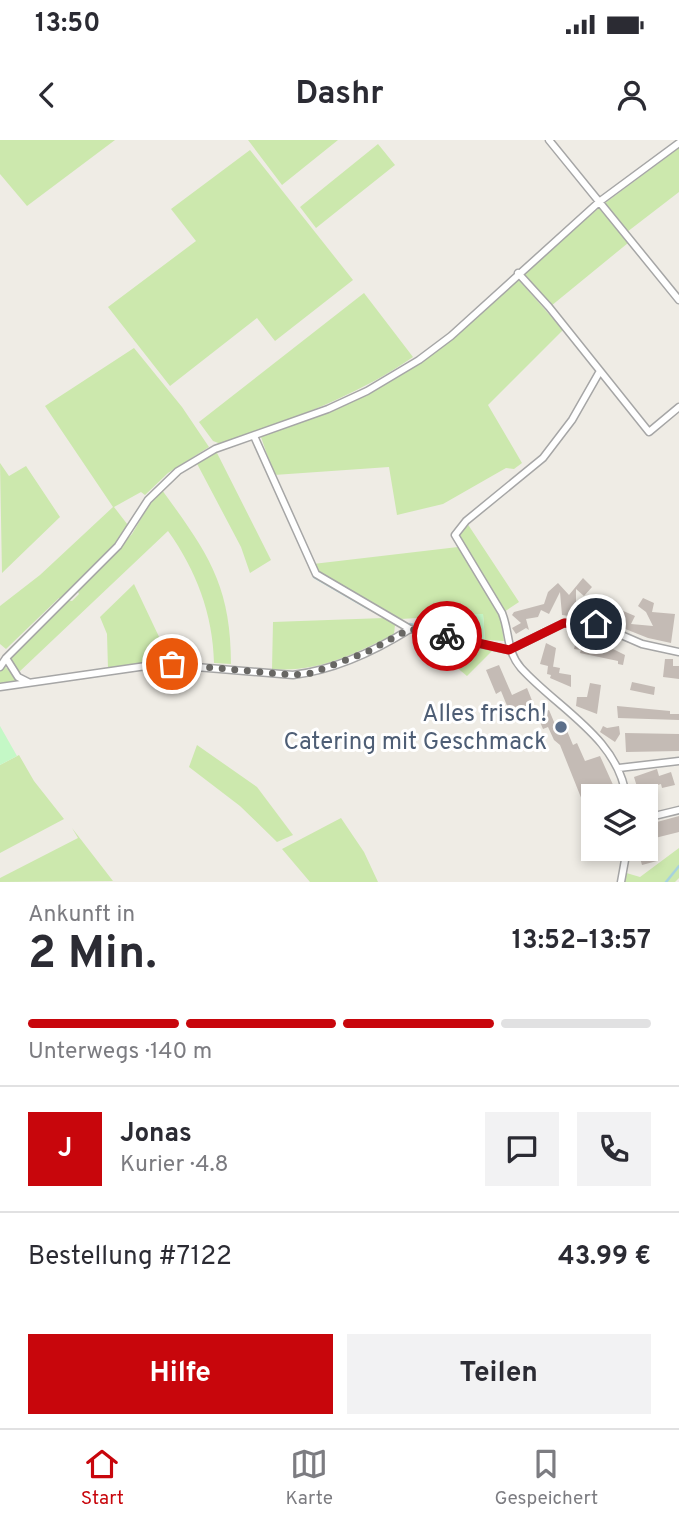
<!DOCTYPE html>
<html lang="de">
<meta charset="utf-8">
<style>
:root{--surface:#fff;--page:#f2f2f3;--text:#2b2b33;--muted:#7c7c81;--line:#e1e1e2;--accent:#c8060c}
body{margin:0;font-family:Overpass,sans-serif;background:var(--page);color:var(--text);height:100vh;display:flex;flex-direction:column;font-size:26px;white-space:nowrap}
*{box-sizing:border-box;margin:0}
p{font-size:23px;color:var(--muted)}
.icon{flex:none;width:38px;height:38px;fill:none;stroke:currentColor;stroke-width:2;stroke-linecap:round;stroke-linejoin:round}
.map{position:relative;height:742px;overflow:hidden}
.panel{display:flex;flex-direction:column;background:var(--surface);flex:1}
.panel>*{flex:none}
.controls{position:absolute;left:581px;top:644px;display:grid;gap:14px}
.controls a{display:grid;place-items:center;width:77px;height:77px;border-radius:0px;background:var(--surface);box-shadow:0 4px 10px #0003;font-size:35px}
.pin{position:absolute;display:grid;place-items:center;width:60px;height:60px;color:#fff;margin:-30px;border:4px solid #fff;border-radius:50%;box-shadow:0 2px 7px #0007}
.courier{position:absolute;display:grid;place-items:center;width:70px;height:70px;margin:-35px;border:5px solid #c8060c;border-radius:50%;background:#fff;color:#222;box-shadow:0 2px 9px #0007}
.summary em{font-style:normal;font-weight:700}
.summary div{display:flex;flex-direction:column-reverse}
.summary{display:flex;align-items:center;justify-content:space-between;height:119px;padding:0 28px}
h1{font-size:46px;font-weight:700;line-height:52px}
.bar{display:grid;grid-template-columns:repeat(4,1fr);gap:10px 7px;align-content:center;height:84px;padding:0 28px}
.bar i{height:9px;border-radius:5px;background:var(--line)}
.bar .current{background:var(--accent)}
.bar p{grid-column:span 4}
.line{display:flex;align-items:center;gap:18px;padding:0 28px;border-top:2px solid var(--line)}
.line div{flex:1}
.round{display:grid;place-items:center;flex:none;width:74px;height:74px;border-radius:0px;background:var(--page)}
.cta{display:flex;gap:14px;margin-top:auto;padding:14px 28px}
.cta a{flex:1;height:80px;border-radius:0px;background:var(--accent);color:#fff;font-size:28px;font-weight:700;line-height:80px;text-align:center}
.cta a+a{background:var(--page);color:var(--text)}
.status{display:flex;justify-content:space-between;align-items:center;height:49px;padding:0 35px;background:var(--surface);direction:ltr}
.status svg{height:19px;fill:currentColor}
header{display:flex;justify-content:space-between;align-items:center;height:91px;padding:0 28px;background:var(--surface);font-size:32px;font-weight:700}
.tabs{display:flex;justify-content:space-around;align-items:center;height:98px;border-top:2px solid var(--line);background:var(--surface);font-size:19px;color:var(--muted)}
.tabs a{display:grid;justify-items:center;gap:4px}
.tabs .current{color:var(--accent)}
.map>svg:first-child{display:block}
.grass{fill:#cce8ad}
.park{fill:#c4f8c6}
.lines{fill:none;stroke-linecap:round;stroke-linejoin:round}
.stream{stroke:#a7d2dc;stroke-width:2.5}
.building{fill:#c4bbb5}
.street-casing{stroke:#a6a6a6;stroke-width:9}
.street{stroke:#fff;stroke-width:6}
.done{stroke:#686764;stroke-width:7;stroke-dasharray:0 12.6}
.route{stroke:#c8060c;stroke-width:9}
.service-dot{fill:#5c6f8a;stroke:#fff;stroke-width:2.5}
.labels{text-anchor:middle;stroke-width:6;stroke-linejoin:round;paint-order:stroke}
.service-label{font-size:24px;fill:#4e5e75;stroke:#fff;text-anchor:end}
</style>
<div class="status"><b>13:50</b><svg viewBox="0 0 49 12"><path d="M0 12V9h3v3zM5 12V6h3v6zM10 12V3h3v9zM15 12V0h3v12zM26 1h20v11H26zM47 4h2v5h-2z"/></svg></div>
<header><svg class="icon" aria-label="back" viewBox="0 0 24 24"><path d="M15 5l-7 7 7 7"/></svg>Dashr<svg class="icon" aria-label="person" viewBox="0 0 24 24"><circle cx="12" cy="8" r="4"/><path d="M4 21q1-7 8-7t8 7"/></svg></header>
<div class="map">
<svg width="679" height="742" viewBox="0 0 679 742">
<rect width="100%" height="100%" fill="#efece5"/>
<!-- grass -->
<path class="grass" d="M0,0H115L27,66L0,34Z
M248,0H338L282,45Z
M378,4L395,25L316,88L300,67Z
M679,8V52L627,92L605,63Z
M250,10L353,140L275,201L257,178L170,246L108,167L196,101L171,69Z
M599,68L628,103L551,166L523,133Z
M517,138L563,190L488,265L522,323L514,329L506,328L443,364L397,375L389,327L274,335L261,297L363,257L430,216Z
M364,153L413,217C354,258 288,280 221,304L213,301L199,282Z
M134,208L182,267L209,307L168,333L145,355L141,352L114,367L131,389L63,461L59,458L6,509L0,504V466L40,435L113,367L45,266Z
M215,309L271,420L250,433L241,407L194,318Z
M0,323L9,336L26,326L60,377L2,433Z
M162,350C207,412 231,444 231,524L214,523C213,474 196,430 168,391L18,533L9,518L67,460L72,461L79,454L77,450L132,394L149,365Z
M467,383L519,462L504,472L459,398L458,392Z
M458,407L500,473L504,501L485,500L483,474L401,479L320,433L313,424Z
M134,444L170,520L108,529L107,494L100,477Z
M384,478L395,485L394,494C355,514 317,533 272,529L273,482Z
M414,492L492,511L467,536Z
M4,525L19,542L0,545V532Z
M197,605L257,647L293,695L277,702L240,666L189,627Z
M19,615L34,641L64,679L0,713V625Z
M341,678L364,712L378,742H310L282,709Z
M72,688L113,741L0,742V738L78,698Z
M679,708V738L675,742H621L623,732L640,737Z"/>
<!-- park -->
<path class="park" d="M483,474L485,500L422,486V475Z
M0,586L17,616L0,625Z"/>
<g class="lines">
<!-- stream -->
<path class="stream" d="M314,437L369,469
M410,484L471,499
M666,742L679,726"/>
</g>
<!-- building -->
<path class="building" d="M583,438L592,447L584,456L576,449V477L562,475L560,452L549,474L541,470L538,477L526,479L529,490L526,488L516,494L512,488L521,483L512,475L514,472L544,464L548,452L558,443L569,455Z
M593,458L635,476L631,484L653,486L646,472L638,466L643,458L654,463L652,472L675,474L671,503L648,498L585,473Z
M580,500L613,503V509L625,515L623,525L618,524V521L580,513L581,510L574,509L576,501Z
M546,503L556,508L553,527L550,526L560,528L559,533L571,535V547L550,538L551,535L547,534L548,526L540,524Z
M665,519H673V526H679V539L663,537Z
M499,525L512,555L527,548L533,563L510,573L501,551L496,554L486,530Z
M632,542L655,547L654,555L630,550Z
M590,543L601,545L597,574L576,566L577,557H587Z
M617,566L670,571V574H679V580L618,578Z
M549,570L557,589L565,586L573,605L577,603L585,621L600,616L614,647L582,660L560,605L554,600L548,587L543,589L537,575Z
M603,586L607,588L619,586L620,594L615,602L600,592Z
M625,593L679,594V611L626,612Z
M657,629L659,636L671,632L675,645L662,648L661,644L638,650L634,637Z
M679,676V692L651,699L657,721L642,725L638,711L646,709V685Z"/>
<g class="lines">
<defs>
<path id="street" d="M549,0L679,160
M518,133L549,167L649,292L679,267
M600,231L572,280L543,318L466,381L455,395L502,473C510,493 506,511 521,528C557,568 618,598 626,656
M254,296L316,434L410,489L509,510
M509,510L564,483L596,484L642,504L679,512
M6,518L18,537L28,542
M0,527L6,518L118,406L148,360L178,331L215,309L328,269L367,251L419,220L451,196L599,62L679,3
M0,547L160,524L293,535C334,530 375,511 410,489
M619,628L679,621
M646,678L679,670
M621,742L627,709"/>
</defs>
<!-- street casing -->
<use href="#street" class="street-casing"/>
<!-- street -->
<use href="#street" class="street"/>
</g>
<g class="lines">
<!-- done -->
<path class="done" d="M172,524L293,535L312,533L367,512L410,489L447,496"/>
<!-- route -->
<path class="route" d="M447,496L509,510L564,483L596,484"/>
</g>
<!-- markers -->
<circle class="service-dot" cx="561" cy="587" r="7"/>
<g class="labels">
<!-- service labels -->
<g class="service-label">
<text x="547" y="581">Alles frisch!<tspan x="547" dy="28">Catering mit Geschmack</tspan></text>
</g>
</g>
</svg>
<div class="controls">
<a><svg class="icon" aria-label="layers" viewBox="0 0 24 24"><path d="M12 4l9 5-9 5-9-5zM3 14l9 5 9-5"/></svg></a>
</div>
<div class="pin" style="left:172px;top:524px;background:#ea580c"><svg class="icon" aria-label="bag" viewBox="0 0 24 24"><path d="M5 8h14l-1 12H6zM9 8a3 3 0 0 1 6 0"/></svg></div>
<div class="pin" style="left:596px;top:484px;background:#1f2937"><svg class="icon" aria-label="home" viewBox="0 0 24 24"><path d="M3 11l9-7 9 7M6 9v11h12V9"/></svg></div>
<div class="courier" style="left:447px;top:496px"><svg class="icon" aria-label="bike" viewBox="0 0 24 24"><circle cx="6" cy="16" r="4"/><circle cx="18" cy="16" r="4"/><path d="M6 16l4-8h5l3 8M10 8l3 8H6M13 5h3"/></svg></div>
</div>
<section class="panel">
<div class="summary"><div><h1>2 Min.</h1><p>Ankunft in</p></div><em>13:52–13:57</em></div>
<div class="bar"><i class="current"></i><i class="current"></i><i class="current"></i><i></i><p>Unterwegs · 140 m</p></div>
<div class="line" style="height:126px"><b class="round" style="background:var(--accent);color:#fff">J</b><div><b>Jonas</b><p>Kurier · 4.8</p></div><a class="round"><svg class="icon" aria-label="chat" viewBox="0 0 24 24"><path d="M4 5h16v11H9l-5 4z"/></svg></a><a class="round"><svg class="icon" aria-label="phone" viewBox="0 0 24 24"><path d="M5 4h4l2 5-3 2q2 4 5 5l2-3 5 2v4C11 20 4 13 5 4z"/></svg></a></div>
<div class="line" style="height:91px"><div>Bestellung #7122</div><b>43.99 €</b></div>
<div class="cta"><a>Hilfe</a><a>Teilen</a></div>
</section>
<nav class="tabs">
<a class="current"><svg class="icon" aria-label="home" viewBox="0 0 24 24"><path d="M3 11l9-7 9 7M6 9v11h12V9"/></svg>Start</a>
<a><svg class="icon" aria-label="map" viewBox="0 0 24 24"><path d="M3 6l6-2 6 2 6-2v14l-6 2-6-2-6 2zM9 4v14M15 6v14"/></svg>Karte</a>
<a><svg class="icon" aria-label="saved" viewBox="0 0 24 24"><path d="M7 4h10v16l-5-4-5 4z"/></svg>Gespeichert</a>
</nav>
